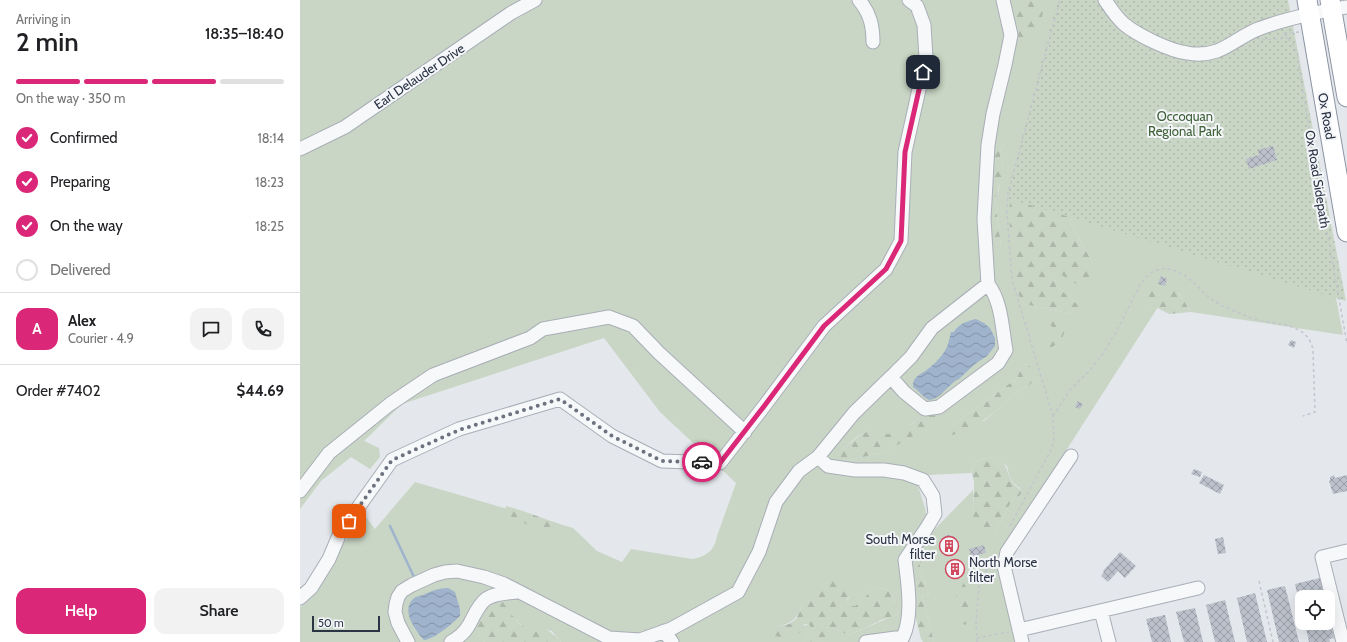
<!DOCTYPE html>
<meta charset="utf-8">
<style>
:root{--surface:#fff;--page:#f2f2f2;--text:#202124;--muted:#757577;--line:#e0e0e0;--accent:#db2777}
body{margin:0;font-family:Cabin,sans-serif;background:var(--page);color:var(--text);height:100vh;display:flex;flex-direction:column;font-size:15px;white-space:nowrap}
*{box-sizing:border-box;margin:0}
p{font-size:13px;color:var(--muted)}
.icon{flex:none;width:22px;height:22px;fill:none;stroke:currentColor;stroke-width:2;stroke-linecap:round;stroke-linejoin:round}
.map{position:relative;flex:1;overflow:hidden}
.drawer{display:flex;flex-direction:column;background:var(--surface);width:300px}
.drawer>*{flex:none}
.tools{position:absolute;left:995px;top:590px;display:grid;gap:8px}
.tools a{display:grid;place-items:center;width:40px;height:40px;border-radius:8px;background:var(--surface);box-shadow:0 4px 16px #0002;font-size:20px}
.scale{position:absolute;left:12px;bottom:10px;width:68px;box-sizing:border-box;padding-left:4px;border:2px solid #2b3445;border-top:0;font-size:11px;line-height:14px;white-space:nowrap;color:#2b3445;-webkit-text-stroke:3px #f4f6f9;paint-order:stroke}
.pin{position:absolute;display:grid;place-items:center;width:34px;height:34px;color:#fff;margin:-17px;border-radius:8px;box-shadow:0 2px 6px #0006}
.courier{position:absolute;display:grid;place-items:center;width:40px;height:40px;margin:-20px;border:3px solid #db2777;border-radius:50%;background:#fff;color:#222;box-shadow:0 1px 5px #0007}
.headline em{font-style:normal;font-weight:600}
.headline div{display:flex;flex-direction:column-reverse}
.headline{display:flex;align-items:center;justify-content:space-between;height:68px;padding:0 16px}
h1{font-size:26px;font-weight:600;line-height:30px}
.bar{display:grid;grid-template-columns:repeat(4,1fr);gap:6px 4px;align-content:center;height:48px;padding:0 16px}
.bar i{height:5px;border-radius:3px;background:var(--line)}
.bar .current{background:var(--accent)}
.bar p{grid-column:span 4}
.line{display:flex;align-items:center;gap:10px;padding:0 16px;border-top:1px solid var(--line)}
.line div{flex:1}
.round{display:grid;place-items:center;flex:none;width:42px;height:42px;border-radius:12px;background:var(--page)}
ol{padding:0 16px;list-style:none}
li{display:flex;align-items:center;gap:12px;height:44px}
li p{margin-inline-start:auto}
li .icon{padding:4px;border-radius:50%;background:var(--accent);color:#fff;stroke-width:4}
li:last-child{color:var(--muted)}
li i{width:22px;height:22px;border:2px solid var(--line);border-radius:50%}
.action{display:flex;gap:8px;margin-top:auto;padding:8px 16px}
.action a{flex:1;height:46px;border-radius:12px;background:var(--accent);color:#fff;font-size:16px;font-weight:600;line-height:46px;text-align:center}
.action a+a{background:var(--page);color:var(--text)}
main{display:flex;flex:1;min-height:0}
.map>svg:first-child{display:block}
.grass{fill:#c9d6c5;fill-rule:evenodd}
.forest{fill:url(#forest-firs)}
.park{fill:url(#park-dots)}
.water{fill:url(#water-waves)}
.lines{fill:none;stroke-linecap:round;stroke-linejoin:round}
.stream{stroke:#9fb4cc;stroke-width:2.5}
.building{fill:url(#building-cross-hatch)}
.minor-casing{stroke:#a9aeb7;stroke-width:15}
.highway-casing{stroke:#8b94a3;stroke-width:21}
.path{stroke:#c2c5cb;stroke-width:1.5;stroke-dasharray:3 3;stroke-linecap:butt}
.minor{stroke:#f7f8fa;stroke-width:13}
.highway{stroke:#fff;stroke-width:19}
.done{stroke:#6c737f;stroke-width:4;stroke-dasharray:0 7.2}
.route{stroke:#db2777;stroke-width:5}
.labels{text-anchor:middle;stroke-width:4;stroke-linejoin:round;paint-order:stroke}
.street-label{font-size:13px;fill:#2b3445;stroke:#f4f6f9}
.park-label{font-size:13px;fill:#3f6138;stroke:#f4f6f9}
.poi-label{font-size:13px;fill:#2b3445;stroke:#f4f6f9;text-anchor:end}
</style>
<main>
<section class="drawer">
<div class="headline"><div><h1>2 min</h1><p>Arriving in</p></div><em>18:35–18:40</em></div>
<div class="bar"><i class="current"></i><i class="current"></i><i class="current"></i><i></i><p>On the way · 350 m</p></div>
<ol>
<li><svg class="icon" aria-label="check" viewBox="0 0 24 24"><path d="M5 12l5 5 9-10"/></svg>Confirmed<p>18:14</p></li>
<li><svg class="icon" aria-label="check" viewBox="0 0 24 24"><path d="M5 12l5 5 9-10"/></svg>Preparing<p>18:23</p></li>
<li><svg class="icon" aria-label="check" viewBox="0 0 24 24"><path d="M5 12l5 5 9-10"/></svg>On the way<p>18:25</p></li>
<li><i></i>Delivered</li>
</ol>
<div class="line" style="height:72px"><b class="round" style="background:var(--accent);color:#fff">A</b><div><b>Alex</b><p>Courier · 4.9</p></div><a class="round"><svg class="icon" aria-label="chat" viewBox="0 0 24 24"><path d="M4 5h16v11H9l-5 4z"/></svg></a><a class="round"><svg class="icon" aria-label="phone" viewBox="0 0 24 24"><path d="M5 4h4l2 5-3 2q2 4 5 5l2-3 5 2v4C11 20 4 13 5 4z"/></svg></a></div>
<div class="line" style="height:52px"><div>Order #7402</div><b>$44.69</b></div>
<div class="action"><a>Help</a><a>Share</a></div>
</section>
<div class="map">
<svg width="1047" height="642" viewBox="0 0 1047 642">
<defs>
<pattern id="forest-firs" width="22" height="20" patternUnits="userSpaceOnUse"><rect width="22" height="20" fill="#c9d6c5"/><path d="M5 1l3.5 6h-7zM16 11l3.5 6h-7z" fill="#adb8ab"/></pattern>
<pattern id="park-dots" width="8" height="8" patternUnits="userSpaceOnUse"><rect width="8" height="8" fill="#c9d6c5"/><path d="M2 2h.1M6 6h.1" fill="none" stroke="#adb8ab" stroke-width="1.8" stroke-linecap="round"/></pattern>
<pattern id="water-waves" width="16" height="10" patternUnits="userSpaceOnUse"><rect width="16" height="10" fill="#9fb4cc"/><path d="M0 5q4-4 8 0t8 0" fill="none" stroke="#8293a7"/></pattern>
<pattern id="building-cross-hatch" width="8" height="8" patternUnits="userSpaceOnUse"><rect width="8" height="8" fill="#bbc0ca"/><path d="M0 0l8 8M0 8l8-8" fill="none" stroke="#989da6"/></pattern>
</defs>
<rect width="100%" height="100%" fill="#e4e7ec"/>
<!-- grass -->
<path class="grass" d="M0,0H707L744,2V0H762L719,296L724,304L773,314L777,304L759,288L755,280L760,273L779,284L792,261L770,223L772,209L1025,239L1043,335L891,312L879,293L850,304L858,307L698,557L717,642H634L622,596L629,594L619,563L628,561L626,543L620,546L604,630L592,642H522L525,628L531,627L548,635C566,629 580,620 598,615C596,600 593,589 576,587L555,606H550L547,601L549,597L503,605C496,619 494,622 477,627L510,625V631L505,638L504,642H261L252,631L236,628L229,629L223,627L216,620L178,635L185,642H0V607L17,592L43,544L66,517L75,529L115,482L273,528L297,551L322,562L331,549L392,559C406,557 415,550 417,536L436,483L360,412L304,338L102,404L64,441L79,448L80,457L70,469L51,457L21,481L0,509ZM697,138L704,144L700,155L703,166L699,189L695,199L701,246L692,248ZM721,367L735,380L728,386L721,389L684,421L651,427L717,378ZM623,414L597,445L585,452L541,462V450C547,446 557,435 564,433C570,430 576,433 582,434C598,437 612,424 623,414ZM694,457L707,466C709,475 711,483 720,488L719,496L713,498L695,533L673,516V490L630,534L625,508L614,473L628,475L671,473L672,465L681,459Z"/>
<!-- forest -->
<path class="forest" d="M707,0H744C744,18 737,38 720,47L715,42Z
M697,138L704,139V144L700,155L703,166L702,178L695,199L701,246L696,250L692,249L688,218L693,140Z
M716,176L772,209L770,223L792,261L794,270L793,286L785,289L760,274L755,280L759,288L777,304L779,310L773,314L724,304L719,296L710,230L709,209Z
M855,287C880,288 878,292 891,312L869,314L850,304L847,300L848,291Z
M747,316L753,317L763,320C769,331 761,342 751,348L747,347V339L756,332L753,327L747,324L744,320Z
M725,365L731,367L735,375V380L728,386L721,389C702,405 677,431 652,435L650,431L651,427L717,378L721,367Z
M639,409V418L634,424L585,452L541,462L538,459L541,450L563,433L572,431L583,434H592L612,424L623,414Z
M694,457C709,464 705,470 713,483C716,487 719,488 722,492L719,496L713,498L695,533L683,529L674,523C672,510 674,497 674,484C674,476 670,475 672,465L681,459Z
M206,506L223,511L262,525V531C247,536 219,521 205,513Z
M626,543L628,561L619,563L629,594L622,596L634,642H623L621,639L614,611L612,565L614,555L620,546Z
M534,576C544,581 551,589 547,601L550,606H555L576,587C593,589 596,600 598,615L581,620L563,629L548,635L531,627L526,628V636L522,642H504L505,638L510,631V625L504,624L502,631C493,638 485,638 474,636L477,627L489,624L496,619L503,605L528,578Z
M661,579C673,594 669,606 667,623L665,625L662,623L656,594L651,586L652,581Z
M193,599L202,601C208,609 214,620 222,626C226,629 230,628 234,628C247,627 253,633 261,642H185L178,635L175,625L184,607Z"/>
<!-- park -->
<path class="park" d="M757,0H988L1046,301L707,198Z"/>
<!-- water -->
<path class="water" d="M676,319L684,323L690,328L695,338V346L687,356L675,364L659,379L655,381L640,395L634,399L629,400C623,397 619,391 613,387C612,376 622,374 628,369C633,365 638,360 642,355C648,348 649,340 651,332H654C658,324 667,321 676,319Z
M148,588L155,592L160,609V616C153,623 135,639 124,640C115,630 100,610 114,598C117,596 120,596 123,595C131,591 139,588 148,588Z"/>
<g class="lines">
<!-- stream -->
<path class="stream" d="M90,526L114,577"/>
</g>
<!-- building -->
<path class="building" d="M973,146L977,160L949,169L946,159L959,155L958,150Z
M861,276L867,279L865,286L858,284Z
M991,340L996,342L994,348L988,345Z
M778,401L783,404L780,409L775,407Z
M894,469L902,472L900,477L891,474Z
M904,475L924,485L920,494L899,483Z
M1034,475L1035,478L1047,475V491L1033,494L1029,481L1030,480V477Z
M639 545a10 10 0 1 1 20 0a10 10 0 1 1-20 0Z
M923,537L926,553L918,554L915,539Z
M684,545L686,553L671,557L669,549Z
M820,552L836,566L825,578L818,571L808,582L801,576L804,572L803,571Z
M645 569a10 10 0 1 1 20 0a10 10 0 1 1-20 0Z
M1020,578L1025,597H1002L1001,610L995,584Z
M985,586L999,642H979L967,590Z
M955,593L967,642H947L937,598Z
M925,600L935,642H915L906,605Z
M895,608L903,642H884L876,612Z
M1028,614L1034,638L1029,639L1030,642H1009L1005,623H1028Z
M865,615L871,642H852L846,619Z"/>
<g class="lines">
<defs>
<path id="minor" d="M559,0C570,13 573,26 573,42
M805,0C811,9 816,17 824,24C837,35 870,51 887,53C897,55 908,54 917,51C933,45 945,33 961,28C988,18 1018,12 1047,7
M0,149L45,127L211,13L235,0
M688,284L684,219L688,145L693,114L705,65L711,35L703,0
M518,457L554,413L591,377L604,392L625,409L639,407L698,363L706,350C702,329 702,302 688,284L632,328L611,357L591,377
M0,491L29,453L90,404L133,375L230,338L243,329L309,317L333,326L359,353L445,432
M0,598L11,588L29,559L40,533L92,460L159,429L260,399L312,436L362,461L420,463L465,405L524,326L586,269L601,241L605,152L626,58L624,25L617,6L609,0
M801,611L809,642
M719,630L898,588
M364,631L372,642
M108,642L98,623L95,612L96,604L98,597L102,591L112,585L134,575L145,572L157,571L184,577L204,584L309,638L340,640L371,629L438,592L459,552L476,502L499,471L518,457L528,466L555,470H584L604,473L623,480L633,496L635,514L626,529L605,560C608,583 613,616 603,637L566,642
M151,642C158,638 165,632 169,625C174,616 178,605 186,599C195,593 207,593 217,592
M722,642L704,566L707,552L771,456
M1043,642L1022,557L1047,551"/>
<path id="highway" d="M1007,0L1047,232
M1030,0L1047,97"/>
</defs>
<!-- minor casing -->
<use href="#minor" class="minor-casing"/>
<!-- highway casing -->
<use href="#highway" class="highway-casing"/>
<!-- path -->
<path class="path" d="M999,32L983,33L992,43L997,53L1014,158L1047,344
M962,40L988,38
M753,416L770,390L790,370L802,355L815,334L841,283C857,262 875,266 893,282C899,287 904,294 911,299C921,306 933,310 944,315C967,327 1007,318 1013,350L1015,412L1003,416
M710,526L751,450L754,441L753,416L712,280L707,213L708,193L760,0
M959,581L973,642
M677,638L709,632
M677,642L676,623L679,585L695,554"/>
<!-- minor -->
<use href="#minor" class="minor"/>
<!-- highway -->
<use href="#highway" class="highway"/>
</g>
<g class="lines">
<!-- done -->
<path class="done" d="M49,521L92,460L159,430L260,399L312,436L362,461L402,462"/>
<!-- route -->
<path class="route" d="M402,462L420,463L465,405L524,326L586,269L601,241L605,152L623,72"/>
</g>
<!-- icons -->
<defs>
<symbol id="building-ring" viewBox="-11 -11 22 22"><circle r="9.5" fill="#f4f6f9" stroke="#d1495b" stroke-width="1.5"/><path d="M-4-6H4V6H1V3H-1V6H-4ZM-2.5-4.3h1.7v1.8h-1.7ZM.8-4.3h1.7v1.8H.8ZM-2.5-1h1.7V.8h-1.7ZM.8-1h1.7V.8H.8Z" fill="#d1495b"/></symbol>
</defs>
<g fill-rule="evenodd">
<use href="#building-ring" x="638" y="535" width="22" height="22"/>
<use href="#building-ring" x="644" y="558" width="22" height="22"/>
</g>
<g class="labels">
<!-- street labels -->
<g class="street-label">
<text transform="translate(119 76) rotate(-34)" y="5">Earl Delauder Drive</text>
<text transform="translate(1027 116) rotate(80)" y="5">Ox Road</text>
<text transform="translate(1018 179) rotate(81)" y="5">Ox Road Sidepath</text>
</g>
<!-- park labels -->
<g class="park-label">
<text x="885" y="121">Occoquan<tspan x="885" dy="15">Regional Park</tspan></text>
</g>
<!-- poi labels -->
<g class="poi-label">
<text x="635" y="544">South Morse<tspan x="635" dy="15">filter</tspan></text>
<text x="669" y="567" text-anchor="start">North Morse<tspan x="669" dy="15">filter</tspan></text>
</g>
</g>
</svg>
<div class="tools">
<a><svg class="icon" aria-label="locate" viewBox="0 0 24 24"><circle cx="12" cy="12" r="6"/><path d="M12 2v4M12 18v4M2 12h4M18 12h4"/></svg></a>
</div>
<div class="scale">50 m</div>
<div class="pin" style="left:49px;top:521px;background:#ea580c"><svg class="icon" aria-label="bag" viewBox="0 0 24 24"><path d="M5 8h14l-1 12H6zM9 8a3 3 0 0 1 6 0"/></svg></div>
<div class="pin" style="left:623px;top:72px;background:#1f2937"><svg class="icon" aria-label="home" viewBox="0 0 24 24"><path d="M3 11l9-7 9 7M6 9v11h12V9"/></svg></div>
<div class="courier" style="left:402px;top:462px"><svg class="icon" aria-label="car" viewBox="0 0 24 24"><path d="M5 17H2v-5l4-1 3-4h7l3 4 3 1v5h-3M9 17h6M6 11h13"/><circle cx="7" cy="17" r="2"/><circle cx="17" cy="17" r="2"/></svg></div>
</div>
</main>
